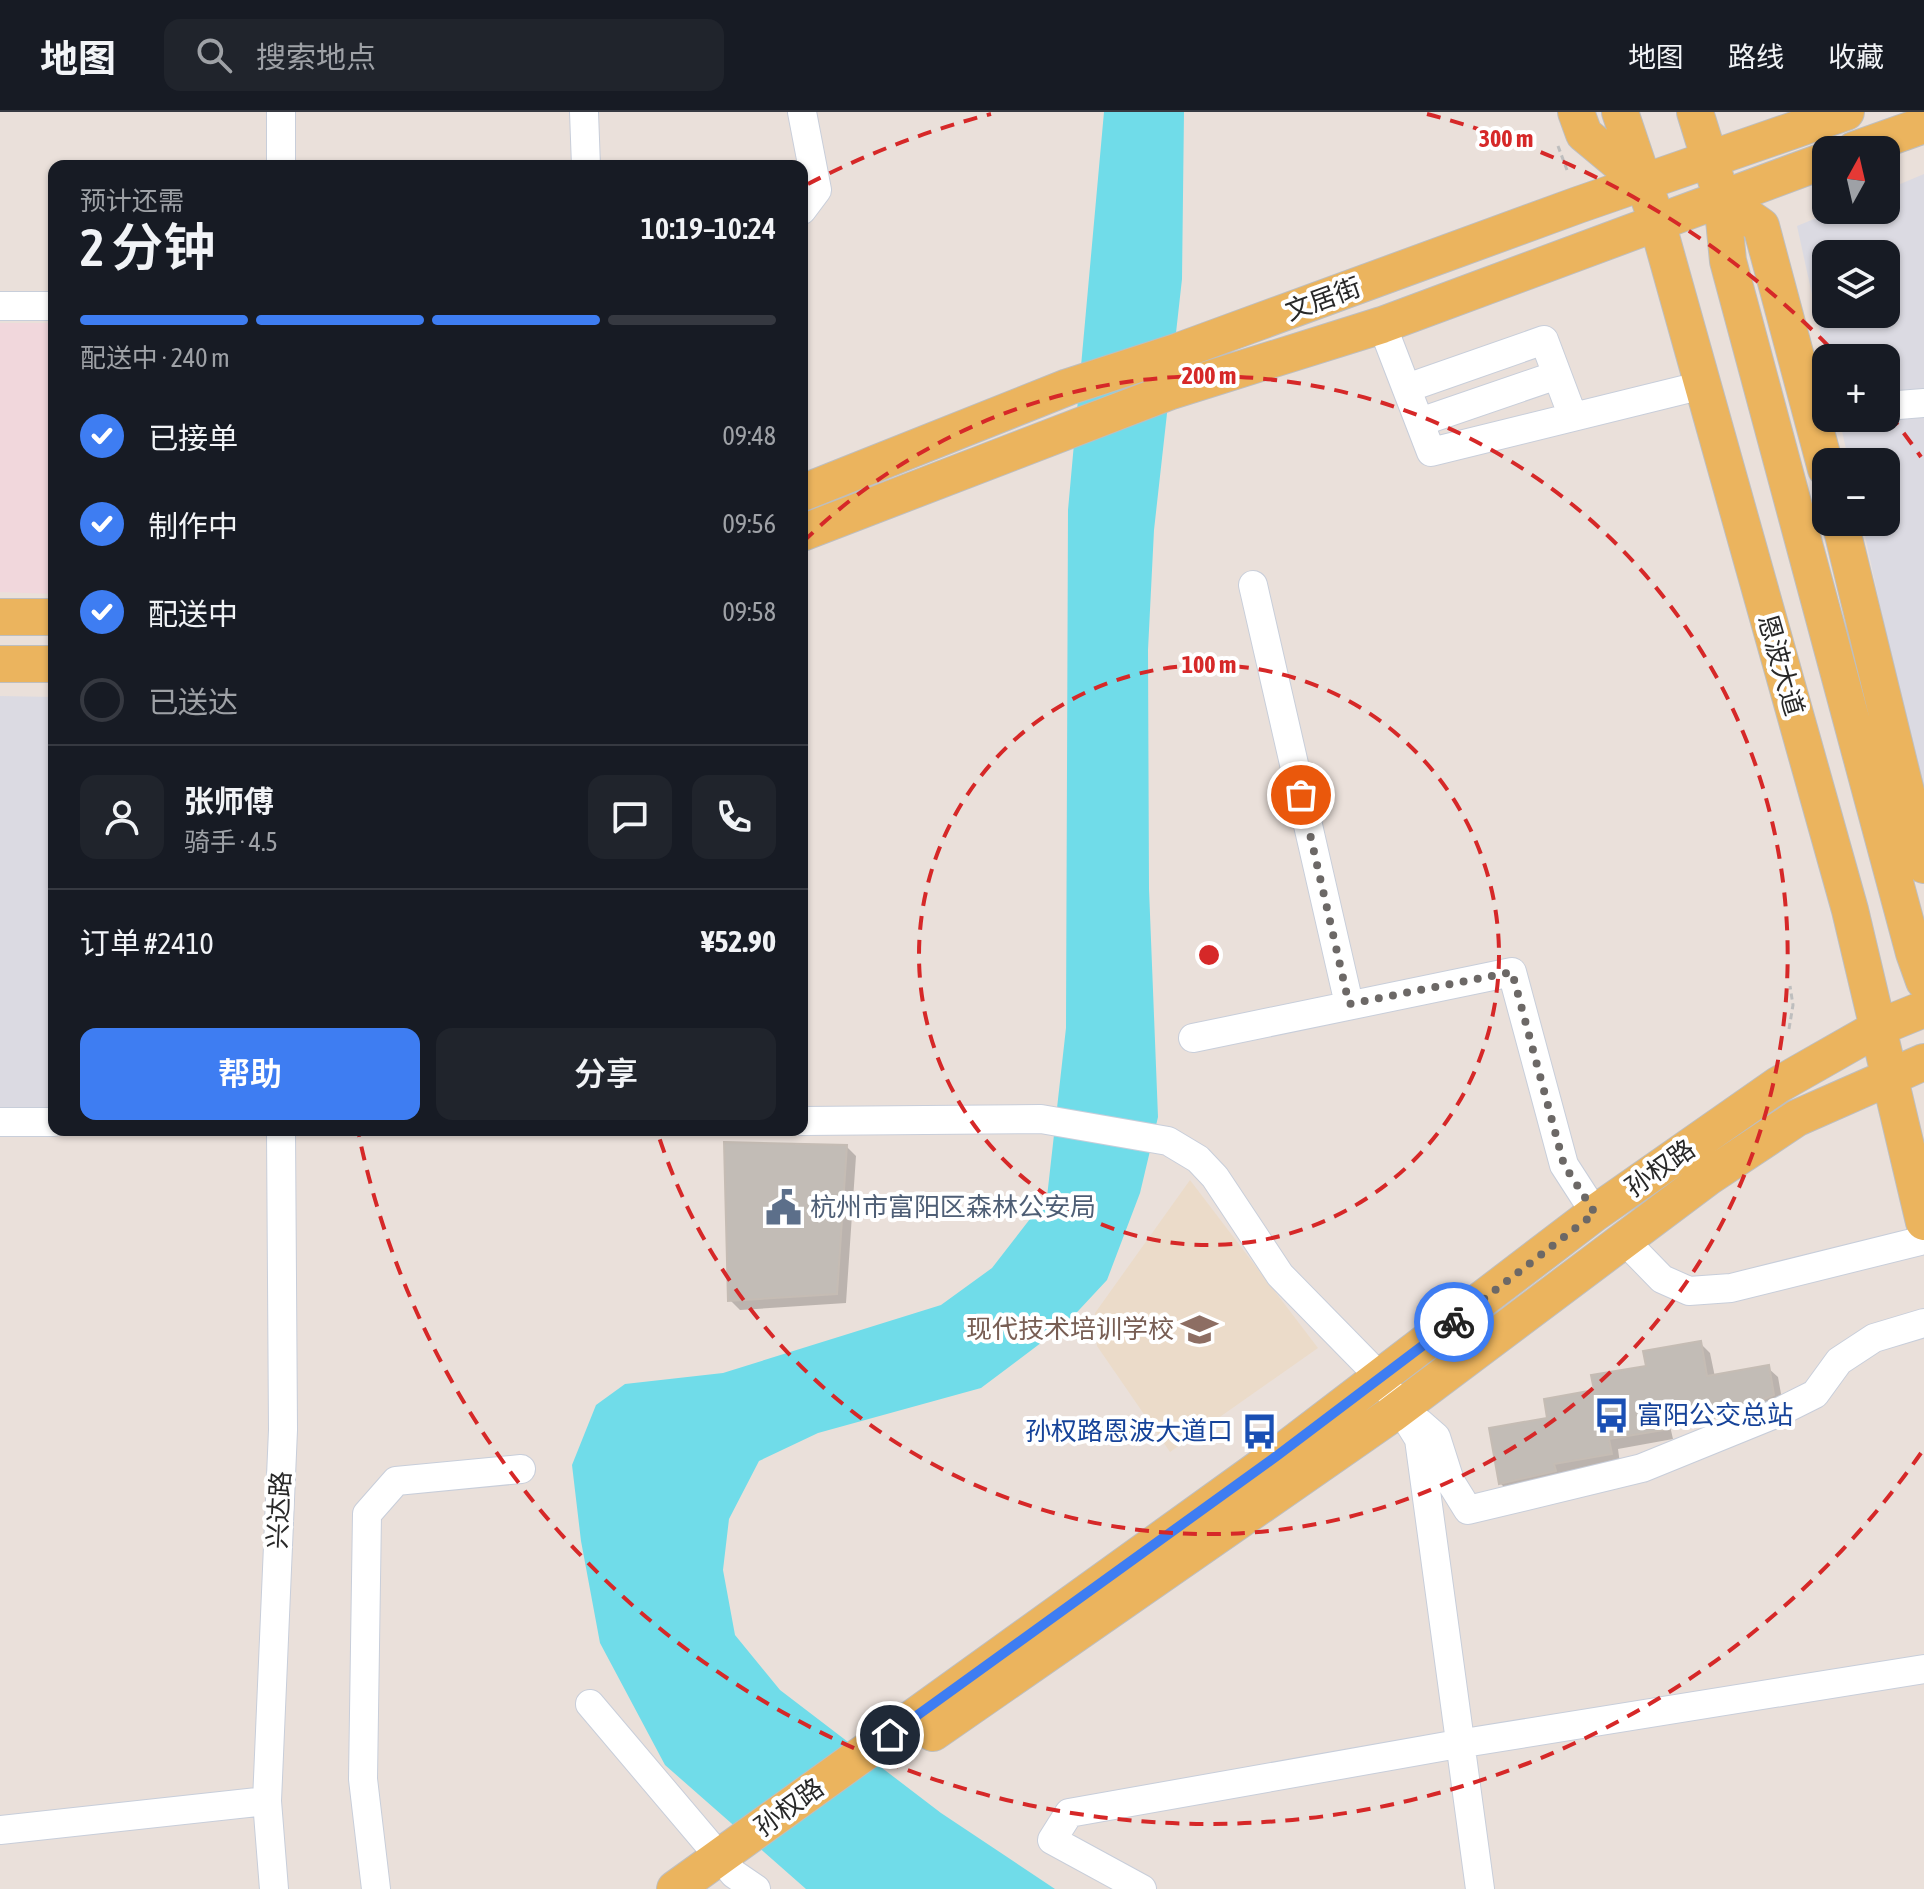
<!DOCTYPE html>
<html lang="zh">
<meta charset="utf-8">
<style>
:root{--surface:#171b24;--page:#20242c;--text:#f1f3f6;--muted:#9ea1a6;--line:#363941;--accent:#3e7df2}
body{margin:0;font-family:"Asap Condensed","Noto Sans SC",sans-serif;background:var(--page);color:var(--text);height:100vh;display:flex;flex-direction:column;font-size:30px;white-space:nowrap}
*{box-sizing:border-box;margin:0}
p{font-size:26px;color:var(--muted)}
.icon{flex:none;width:44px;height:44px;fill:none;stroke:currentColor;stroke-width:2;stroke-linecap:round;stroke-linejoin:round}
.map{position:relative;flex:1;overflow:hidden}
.panel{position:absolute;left:48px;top:48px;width:760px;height:976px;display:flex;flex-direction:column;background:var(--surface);border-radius:16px;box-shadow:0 2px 6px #0004}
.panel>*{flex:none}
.needle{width:52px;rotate:8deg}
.tools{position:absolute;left:1812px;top:24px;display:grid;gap:16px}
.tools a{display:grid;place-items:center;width:88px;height:88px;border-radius:16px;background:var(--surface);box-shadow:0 2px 6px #0004;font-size:40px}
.pin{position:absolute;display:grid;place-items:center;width:68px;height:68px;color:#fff;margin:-34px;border:4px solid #fff;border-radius:50%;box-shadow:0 2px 8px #0007}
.courier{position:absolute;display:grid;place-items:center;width:80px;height:80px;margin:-40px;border:6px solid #3e7df2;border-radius:50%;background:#fff;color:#222;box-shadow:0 2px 10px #0007}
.overview em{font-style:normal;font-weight:600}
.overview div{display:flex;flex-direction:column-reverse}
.overview{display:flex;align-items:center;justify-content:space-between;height:136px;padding:0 32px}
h1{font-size:52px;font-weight:600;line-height:60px}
.bar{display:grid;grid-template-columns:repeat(4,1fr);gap:12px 8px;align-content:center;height:96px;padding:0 32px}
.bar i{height:10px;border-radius:6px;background:var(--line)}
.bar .on{background:var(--accent)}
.bar p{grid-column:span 4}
.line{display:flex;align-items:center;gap:20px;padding:0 32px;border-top:2px solid var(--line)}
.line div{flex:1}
.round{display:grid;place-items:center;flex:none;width:84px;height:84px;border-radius:16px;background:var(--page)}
ol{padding:0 32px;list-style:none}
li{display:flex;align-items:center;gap:24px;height:88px}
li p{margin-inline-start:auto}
li .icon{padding:8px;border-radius:50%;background:var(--accent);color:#fff;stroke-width:4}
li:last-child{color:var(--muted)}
li i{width:44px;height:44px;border:4px solid var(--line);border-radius:50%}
.cta{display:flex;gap:16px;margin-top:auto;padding:16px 32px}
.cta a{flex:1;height:92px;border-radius:16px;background:var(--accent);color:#fff;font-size:32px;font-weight:600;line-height:92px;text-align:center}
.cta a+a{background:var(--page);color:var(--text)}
header{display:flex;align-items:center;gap:48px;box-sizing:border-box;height:112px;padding:0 40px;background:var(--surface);border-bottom:2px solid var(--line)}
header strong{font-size:38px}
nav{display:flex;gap:44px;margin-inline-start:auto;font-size:28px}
.search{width:560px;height:72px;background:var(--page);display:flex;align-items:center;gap:20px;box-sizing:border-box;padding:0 28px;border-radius:16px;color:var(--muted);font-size:30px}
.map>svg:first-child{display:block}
.industrial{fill:#dbdae2;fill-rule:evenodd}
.education{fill:#ebdbc9}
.medical{fill:#f1d7dc}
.water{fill:#70dce9}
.shadow{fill:#0003}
.building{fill:#c2bcb6;stroke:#c5bcb4;stroke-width:2}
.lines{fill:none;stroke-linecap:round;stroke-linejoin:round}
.minor-casing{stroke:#c8ceda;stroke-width:30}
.major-casing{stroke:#bebebe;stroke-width:38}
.path{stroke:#bebebe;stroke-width:3;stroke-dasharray:6 4;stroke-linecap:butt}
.minor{stroke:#fff;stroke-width:28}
.major{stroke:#ebb45e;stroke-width:36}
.done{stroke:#6c6866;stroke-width:8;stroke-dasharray:0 14.4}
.route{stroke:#3e7df2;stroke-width:10}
.ring{fill:none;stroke:#d62828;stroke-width:4;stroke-dasharray:14 10}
.labels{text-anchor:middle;stroke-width:8;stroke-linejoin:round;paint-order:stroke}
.street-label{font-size:26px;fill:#282828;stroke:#fff}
.service-label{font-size:26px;fill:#4e5e75;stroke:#fff;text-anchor:start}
.education-label{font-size:26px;fill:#785e54;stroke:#fff;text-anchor:end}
.transit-label{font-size:26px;fill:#164399;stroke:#fff;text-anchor:start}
.centre{fill:#d62828;stroke:#fff;stroke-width:4}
.ring-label{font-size:24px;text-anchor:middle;font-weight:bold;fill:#d62828;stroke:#fff;stroke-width:8;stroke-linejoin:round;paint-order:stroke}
</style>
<header>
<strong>地图</strong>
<div class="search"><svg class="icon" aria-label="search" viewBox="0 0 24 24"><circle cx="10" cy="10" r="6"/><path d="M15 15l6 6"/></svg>搜索地点</div>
<nav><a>地图</a><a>路线</a><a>收藏</a></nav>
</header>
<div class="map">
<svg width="1924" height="1777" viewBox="0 0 1924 1777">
<rect width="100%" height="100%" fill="#eae0da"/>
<!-- industrial -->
<path class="industrial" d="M1924,62V696L1862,410H1886V350H1849L1839,306H1886V246H1826L1797,114L1836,98H1886V78ZM1826,142H1886V202H1826Z
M0,584L54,585V1006L0,1005Z"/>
<!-- education -->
<path class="education" d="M1190,1068L1318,1236L1170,1340L1097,1234L1095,1201Z"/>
<!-- medical -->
<path class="medical" d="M0,211H54V482L0,480Z"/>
<!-- water -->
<path class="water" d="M1104,0H1184L1182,167L1154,418L1148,538L1149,777L1158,1005L1140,1081L1107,1168L1066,1212L981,1276L818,1321L759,1349L729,1407L723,1458L735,1523L780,1578L941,1701L1055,1777H806L665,1653L600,1531L581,1429L572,1353L596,1293L625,1272L723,1261L941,1193L992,1156L1047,1085L1066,916L1068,398Z"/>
<!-- shadow -->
<path class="shadow" d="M847,1035L856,1044L846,1191L740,1198L730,1188Z
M1701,1232L1710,1241L1715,1265L1768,1256L1778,1265L1783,1293L1733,1314L1724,1305L1670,1314L1673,1327L1618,1337L1620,1352L1510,1381L1500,1371L1550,1308L1596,1279Z"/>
<!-- building -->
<path class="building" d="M724,1030L847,1033L837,1182L728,1189Z
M1701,1229L1707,1264L1769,1253L1774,1283L1722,1305L1720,1295L1662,1305L1664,1318L1609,1327L1612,1342L1554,1352L1556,1359L1499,1372L1489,1316L1547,1306L1544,1287L1594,1278L1591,1263L1646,1254L1643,1239Z"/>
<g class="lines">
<defs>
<path id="minor" d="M281,0V54
M584,0L586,54
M802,98L817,78L802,0
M0,194H54
M1382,213L1431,340L1703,273
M1407,276L1544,228L1573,305
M1886,294L1924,291
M1420,310L1557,263
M1253,473L1349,892
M1193,926L1512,860L1564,1053L1595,1101
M802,1009L1041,1007L1168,1029L1198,1047L1215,1065L1280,1163L1381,1266L1419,1327L1480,1777
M0,1010H54
M1623,1127L1662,1167L1689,1179L1731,1176L1924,1128
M1420,1311L1436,1325L1450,1369L1468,1398L1642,1356L1775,1302L1815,1282L1839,1249L1874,1226L1924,1211
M590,1592L734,1762L756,1777
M0,1718L267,1689
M274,1777L267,1689L283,1318L281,1018
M376,1777L363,1667L367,1402L396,1369L521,1357
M1142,1777L1052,1728L1069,1701L1458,1632L1924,1557"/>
<path id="major" d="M1576,0L1584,22L1643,71
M1620,0L1657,110L1850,798L1924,1110
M1695,0L1722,87L1728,149L1914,841L1924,869
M1854,38L1924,13
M1722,87L1761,114L1826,357
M802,381L1068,275L1179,239L1578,93L1846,0
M1840,410L1924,753
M802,421L1171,279L1382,213L1826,48
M0,505H54
M0,552H54
M933,1621L1391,1303L1707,1066L1797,1006L1924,950
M675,1777L1278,1343L1595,1101L1778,973L1880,915L1924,897"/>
</defs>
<!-- minor casing -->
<use href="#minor" class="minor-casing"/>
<!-- major casing -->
<use href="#major" class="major-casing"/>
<!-- path -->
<path class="path" d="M1558,34L1567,58
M1789,917L1793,893L1790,874"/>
<!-- minor -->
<use href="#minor" class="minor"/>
<!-- major -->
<use href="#major" class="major"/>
</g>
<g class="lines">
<!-- done -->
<path class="done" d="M1301,683L1349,892L1512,860L1564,1053L1595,1101L1454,1210"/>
<!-- route -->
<path class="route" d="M890,1623L1278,1343L1454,1210"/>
</g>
<!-- distance rings -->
<g class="ring">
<circle cx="1209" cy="843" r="290"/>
<path d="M803 430A579 579 0 1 1 658 1022"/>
<path d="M1921 1341A869 869 0 0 1 359 1024M808 72A869 869 0 0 1 991 2M1427 2A869 869 0 0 1 1839 245M1889 302A869 869 0 0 1 1921 345"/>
</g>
<!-- icons -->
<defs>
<symbol id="civic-bare" viewBox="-9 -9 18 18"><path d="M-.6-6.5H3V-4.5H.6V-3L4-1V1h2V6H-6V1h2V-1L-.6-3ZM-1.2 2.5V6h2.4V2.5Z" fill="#5c6f8a" stroke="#fff" stroke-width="2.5" paint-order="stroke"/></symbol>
<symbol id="school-bare" viewBox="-9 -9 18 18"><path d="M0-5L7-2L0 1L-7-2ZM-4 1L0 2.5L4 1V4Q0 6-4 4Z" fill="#8d6e63" stroke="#fff" stroke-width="2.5" paint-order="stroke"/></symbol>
<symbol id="bus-bare" viewBox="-9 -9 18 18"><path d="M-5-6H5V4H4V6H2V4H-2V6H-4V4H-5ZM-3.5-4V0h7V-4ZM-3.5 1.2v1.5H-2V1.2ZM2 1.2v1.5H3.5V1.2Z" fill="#1a4fb4" stroke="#fff" stroke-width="2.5" paint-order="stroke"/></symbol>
</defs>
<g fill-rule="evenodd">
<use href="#civic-bare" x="758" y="1070" width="51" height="51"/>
<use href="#school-bare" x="1174" y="1192" width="51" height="51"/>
<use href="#bus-bare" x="1586" y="1278" width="51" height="51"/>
<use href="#bus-bare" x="1234" y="1294" width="51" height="51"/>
</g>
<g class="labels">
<!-- street labels -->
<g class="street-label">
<text transform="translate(1323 187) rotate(-20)" y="9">文居街</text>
<text transform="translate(1781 553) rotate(74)" y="9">恩波大道</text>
<text transform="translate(1660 1056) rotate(-35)" y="9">孙权路</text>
<text transform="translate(279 1398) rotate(-87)" y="9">兴达路</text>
<text transform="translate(789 1695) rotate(-36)" y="9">孙权路</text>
</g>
<!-- service labels -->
<g class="service-label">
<text x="810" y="1104">杭州市富阳区森林公安局</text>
</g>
<!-- education labels -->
<g class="education-label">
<text x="1174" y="1226">现代技术培训学校</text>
</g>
<!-- transit labels -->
<g class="transit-label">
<text x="1637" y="1312">富阳公交总站</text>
<text x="1233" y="1328" text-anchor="end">孙权路恩波大道口</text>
</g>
</g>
<circle cx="1209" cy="843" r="12" class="centre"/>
<g class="ring-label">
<text x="1506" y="35">300 m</text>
<text x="1209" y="272">200 m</text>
<text x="1209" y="561">100 m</text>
</g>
</svg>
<div class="tools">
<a><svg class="needle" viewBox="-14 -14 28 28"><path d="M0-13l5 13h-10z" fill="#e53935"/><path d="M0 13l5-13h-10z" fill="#9ea1a6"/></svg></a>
<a><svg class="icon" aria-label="layers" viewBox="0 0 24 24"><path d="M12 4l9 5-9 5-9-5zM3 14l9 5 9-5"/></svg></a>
<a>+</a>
<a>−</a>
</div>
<div class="pin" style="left:1301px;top:683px;background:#ea580c"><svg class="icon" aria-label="bag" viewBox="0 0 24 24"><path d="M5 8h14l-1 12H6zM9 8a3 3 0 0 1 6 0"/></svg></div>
<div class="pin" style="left:890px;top:1623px;background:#1f2937"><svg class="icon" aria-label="home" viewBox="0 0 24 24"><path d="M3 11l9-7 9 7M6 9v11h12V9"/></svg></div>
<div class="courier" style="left:1454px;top:1210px"><svg class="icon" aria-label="bike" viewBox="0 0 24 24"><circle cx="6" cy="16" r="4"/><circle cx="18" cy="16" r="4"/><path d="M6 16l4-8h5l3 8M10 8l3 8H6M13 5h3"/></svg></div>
<section class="panel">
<div class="overview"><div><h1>2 分钟</h1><p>预计还需</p></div><em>10:19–10:24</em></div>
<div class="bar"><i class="on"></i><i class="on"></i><i class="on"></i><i></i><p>配送中 · 240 m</p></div>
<ol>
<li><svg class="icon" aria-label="check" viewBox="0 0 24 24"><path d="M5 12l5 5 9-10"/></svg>已接单<p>09:48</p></li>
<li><svg class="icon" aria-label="check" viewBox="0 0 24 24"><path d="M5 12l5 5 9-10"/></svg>制作中<p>09:56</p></li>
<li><svg class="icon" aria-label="check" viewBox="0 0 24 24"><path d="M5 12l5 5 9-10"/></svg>配送中<p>09:58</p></li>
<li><i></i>已送达</li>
</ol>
<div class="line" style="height:144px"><a class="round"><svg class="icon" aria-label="person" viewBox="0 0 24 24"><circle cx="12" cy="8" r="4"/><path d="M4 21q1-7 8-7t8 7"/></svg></a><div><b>张师傅</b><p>骑手 · 4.5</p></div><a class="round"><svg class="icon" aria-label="chat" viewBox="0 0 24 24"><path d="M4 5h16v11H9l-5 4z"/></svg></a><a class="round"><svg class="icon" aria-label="phone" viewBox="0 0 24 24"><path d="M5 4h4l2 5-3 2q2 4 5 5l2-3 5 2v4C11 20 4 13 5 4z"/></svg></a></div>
<div class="line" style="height:104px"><div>订单 #2410</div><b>¥52.90</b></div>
<div class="cta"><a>帮助</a><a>分享</a></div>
</section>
</div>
